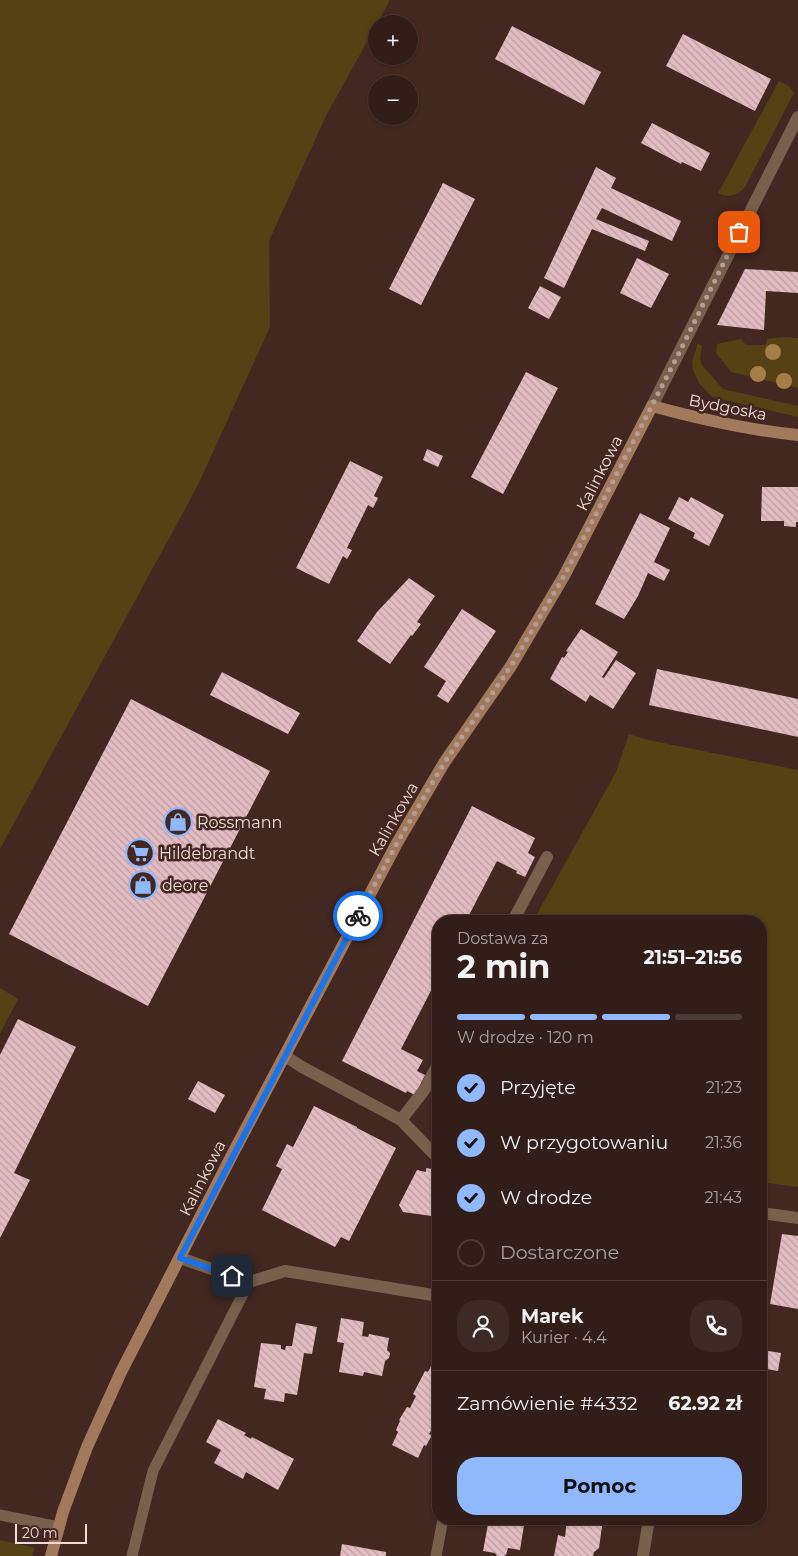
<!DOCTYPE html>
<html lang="pl">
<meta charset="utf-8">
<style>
:root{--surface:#321d19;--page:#3d2a26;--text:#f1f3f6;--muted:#a8a2a2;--line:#4d3b38;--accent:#90b8fd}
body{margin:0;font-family:Montserrat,sans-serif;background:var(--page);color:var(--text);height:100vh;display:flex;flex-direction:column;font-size:19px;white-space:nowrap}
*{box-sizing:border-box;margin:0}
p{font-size:16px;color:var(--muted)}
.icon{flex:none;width:28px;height:28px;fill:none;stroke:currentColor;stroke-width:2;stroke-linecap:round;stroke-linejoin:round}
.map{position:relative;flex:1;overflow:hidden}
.sheet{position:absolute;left:432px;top:915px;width:335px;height:610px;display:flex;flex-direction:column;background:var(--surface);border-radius:20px;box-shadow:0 1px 4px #0004,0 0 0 1px var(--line)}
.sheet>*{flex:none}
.tools{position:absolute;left:368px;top:15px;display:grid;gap:10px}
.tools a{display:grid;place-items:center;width:50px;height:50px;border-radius:50%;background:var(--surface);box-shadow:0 1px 4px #0004,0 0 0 1px var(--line);font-size:25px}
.scale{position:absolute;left:15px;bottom:12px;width:72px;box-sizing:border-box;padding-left:5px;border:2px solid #f0ddd8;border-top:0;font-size:14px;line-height:18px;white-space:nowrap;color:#f0ddd8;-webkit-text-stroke:4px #432721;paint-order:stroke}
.pin{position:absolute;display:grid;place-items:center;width:42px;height:42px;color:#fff;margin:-21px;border-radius:10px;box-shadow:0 2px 8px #0006}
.courier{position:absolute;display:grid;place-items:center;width:50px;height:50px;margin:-25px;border:4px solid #1a73e8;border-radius:50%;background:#fff;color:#222;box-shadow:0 1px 6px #0007}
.overview em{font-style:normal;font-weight:700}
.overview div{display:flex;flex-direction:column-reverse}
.overview{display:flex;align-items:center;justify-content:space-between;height:85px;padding:0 25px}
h1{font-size:32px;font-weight:700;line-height:38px}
.bar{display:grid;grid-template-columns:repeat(4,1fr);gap:8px 5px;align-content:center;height:60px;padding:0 25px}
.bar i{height:6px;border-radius:4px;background:var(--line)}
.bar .current{background:var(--accent)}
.bar p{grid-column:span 4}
.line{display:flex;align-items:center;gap:12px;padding:0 25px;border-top:1px solid var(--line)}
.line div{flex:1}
.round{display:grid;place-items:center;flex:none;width:52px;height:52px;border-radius:20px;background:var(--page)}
ol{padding:0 25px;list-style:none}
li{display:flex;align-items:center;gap:15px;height:55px}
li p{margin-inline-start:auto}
li .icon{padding:5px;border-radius:50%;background:var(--accent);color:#111;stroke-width:4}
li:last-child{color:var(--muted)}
li i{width:28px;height:28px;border:2px solid var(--line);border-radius:50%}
.action{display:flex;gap:10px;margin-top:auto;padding:10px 25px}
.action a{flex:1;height:58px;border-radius:20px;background:var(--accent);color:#111;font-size:20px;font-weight:700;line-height:58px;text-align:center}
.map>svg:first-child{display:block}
.green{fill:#554114}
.building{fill:url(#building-back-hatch)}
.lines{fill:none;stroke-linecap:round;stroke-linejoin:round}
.lane{stroke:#78604d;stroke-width:11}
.street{stroke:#78604d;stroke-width:12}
.secondary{stroke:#a17a5d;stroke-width:12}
.tree{fill:#a37e48}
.done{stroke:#b39d98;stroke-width:5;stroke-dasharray:0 9}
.route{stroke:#1a73e8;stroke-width:6}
.labels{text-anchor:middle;stroke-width:5;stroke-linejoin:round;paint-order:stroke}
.street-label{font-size:16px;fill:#f0ddd8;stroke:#432721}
.poi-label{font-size:16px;fill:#f0ddd8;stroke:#432721;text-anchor:start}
</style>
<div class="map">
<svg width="798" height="1556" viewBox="0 0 798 1556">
<defs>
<pattern id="building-back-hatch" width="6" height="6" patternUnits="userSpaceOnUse" patternTransform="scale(1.25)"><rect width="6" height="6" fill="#e2bcc3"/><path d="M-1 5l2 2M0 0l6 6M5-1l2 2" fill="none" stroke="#bc9ea2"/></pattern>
</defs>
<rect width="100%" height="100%" fill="#432721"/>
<!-- green -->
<path class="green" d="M0,0H390L326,116L269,241L270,327L197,487L0,849Z
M779,81L789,86L794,93L745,187C738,195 729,199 718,193Z
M786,337L798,338V388L731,372L716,353L717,344L741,339L746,345H766L767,339Z
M698,343L702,346L700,358L702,365L723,389L798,406V417L712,397L699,383L693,370L692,361Z
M629,734L648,740L798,770V1187L761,1182V921H533L616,772Z
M0,988L18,999L0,1034Z
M0,1540L35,1548L32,1556H0Z"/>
<!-- building -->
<path class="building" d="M512,26L601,72L584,105L495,59Z
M683,34L771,79L755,111L666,66Z
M652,123L710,153L701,171L682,162L681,164L641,143Z
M596,167L616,178L611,188L681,221L672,241L602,208L596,219L649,241L645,251L592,229L564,288L544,278Z
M443,183L475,199L421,305L389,289Z
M637,258L669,274L651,308L620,293Z
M745,269L798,272V293L766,291L764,330L717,325Z
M540,286L561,297L549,319L528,308Z
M526,372L558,388L503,494L471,477Z
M427,449L443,456L438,467L423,460Z
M350,461L383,477L374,496L378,498L373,508L368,505L347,548L352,550L350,554L347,559L343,556L329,584L296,568Z
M762,487H798V522H796V527L784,526V521H761Z
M679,497L688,502L691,497L724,515L709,546L693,538L695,533L668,519Z
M640,513L670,528L654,562L670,570L664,581L648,573L638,596L624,619L595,604Z
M409,578L435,596L417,622L421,624L412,636L411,635L390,664L357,641L377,612Z
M462,609L496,631L448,703L437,696L446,681L424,667Z
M581,629L618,652L602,677L604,678L616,660L636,673L613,709L590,695L586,702L550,679L562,657L564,658L568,652L566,651Z
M657,669L798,699V737L649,705Z
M222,672L300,713L288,734L210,695Z
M131,699L270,771L148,1006L9,934Z
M472,806L535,838L528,853L535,857L525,877L516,873L517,871L497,861L466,921H439V975L401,1049L423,1060L417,1071L425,1075L415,1095L407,1091L406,1093L342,1061Z
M18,1019L76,1047L14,1173L30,1180L0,1238V1055Z
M198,1081L225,1095L215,1113L188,1099Z
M314,1106L357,1127V1128L396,1148L349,1241L341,1237L335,1247L262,1210L282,1169L276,1166L287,1144L293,1147Z
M426,1168L438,1170L437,1173L439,1174V1217L403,1212L399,1205L417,1170L426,1172Z
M782,1234L798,1236V1309L770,1304Z
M341,1318L364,1322L362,1336L368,1337L369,1334L389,1338L387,1350L390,1353L389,1358L385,1361L382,1376L364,1372L363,1376L339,1372L344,1343L337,1342Z
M296,1323L317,1327L312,1354L304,1353L297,1395L285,1393L284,1402L264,1399L266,1389L254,1387L261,1343L281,1345V1349L285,1350L286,1346H292Z
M439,1340V1417L429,1434L432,1435L426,1446L424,1445L418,1458L392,1445L398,1432L396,1430L400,1421L399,1420L407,1407L410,1408L416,1396L413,1394L425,1371L428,1372L434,1360L431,1358Z
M762,1350L781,1353L778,1371L761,1368Z
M218,1419L246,1433L244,1435L251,1439L252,1437L294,1459L278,1490L246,1472L243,1479L214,1463L221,1450L206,1442Z
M489,1519H525L520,1550L508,1548L506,1555L504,1556H497L495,1553L483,1551Z
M567,1519H603L599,1548L594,1552L593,1556H554L558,1535L565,1537Z
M342,1544L386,1552V1556H340Z"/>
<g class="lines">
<!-- lane -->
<path class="lane" d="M0,1515L59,1527
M132,1556L153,1471L249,1282
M436,1556L443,1519"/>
<!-- street -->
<path class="street" d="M652,406L798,117
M513,921L547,857
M285,1056L302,1067L401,1120L433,1153L439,1155
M401,1120L425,1089L439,1062
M761,1213L798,1218
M180,1258L249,1282L285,1271L439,1296
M643,1556L649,1519"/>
<!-- secondary -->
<path class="secondary" d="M51,1556L63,1512L87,1447L121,1372L232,1155L397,843L444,763L511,666L564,576L652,406C700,419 748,430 798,435"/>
</g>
<!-- trees -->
<g class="tree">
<circle cx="773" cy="352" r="8"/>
<circle cx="758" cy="374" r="8"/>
<circle cx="784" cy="381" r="8"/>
</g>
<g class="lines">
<!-- done -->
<path class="done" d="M358,916L397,843L444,763L511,666L564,576L679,353L739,232"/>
<!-- route -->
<path class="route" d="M232,1276L180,1258L358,916"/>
</g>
<!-- icons -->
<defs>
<symbol id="shop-ring" viewBox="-11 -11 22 22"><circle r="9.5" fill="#432721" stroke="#90b8fd" stroke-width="1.5"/><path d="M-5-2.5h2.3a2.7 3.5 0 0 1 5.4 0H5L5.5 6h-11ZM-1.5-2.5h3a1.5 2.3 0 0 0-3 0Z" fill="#90b8fd"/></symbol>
<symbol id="supermarket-ring" viewBox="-11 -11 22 22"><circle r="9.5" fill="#432721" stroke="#90b8fd" stroke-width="1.5"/><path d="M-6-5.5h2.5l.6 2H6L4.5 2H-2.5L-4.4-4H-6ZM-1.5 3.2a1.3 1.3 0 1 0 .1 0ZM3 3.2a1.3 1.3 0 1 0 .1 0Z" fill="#90b8fd"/></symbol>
</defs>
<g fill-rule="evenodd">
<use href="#shop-ring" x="162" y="806" width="32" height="32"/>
<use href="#supermarket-ring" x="124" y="837" width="32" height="32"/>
<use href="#shop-ring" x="127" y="869" width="32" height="32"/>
</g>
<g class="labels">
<!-- street labels -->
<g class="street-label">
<text transform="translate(728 407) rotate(11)" y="6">Bydgoska</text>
<text transform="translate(599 473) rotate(-63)" y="6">Kalinkowa</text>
<text transform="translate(393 819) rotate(-60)" y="6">Kalinkowa</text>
<text transform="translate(202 1178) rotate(-63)" y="6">Kalinkowa</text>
</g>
<!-- poi labels -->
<g class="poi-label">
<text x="197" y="828">Rossmann</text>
<text x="159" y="859">Hildebrandt</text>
<text x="162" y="891">deore</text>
</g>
</g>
</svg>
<div class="tools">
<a>+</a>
<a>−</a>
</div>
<div class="scale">20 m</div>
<div class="pin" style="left:739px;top:232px;background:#ea580c"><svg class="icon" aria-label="bag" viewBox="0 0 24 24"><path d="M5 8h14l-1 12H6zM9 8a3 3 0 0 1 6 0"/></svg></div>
<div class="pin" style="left:232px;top:1276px;background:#1f2937"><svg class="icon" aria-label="home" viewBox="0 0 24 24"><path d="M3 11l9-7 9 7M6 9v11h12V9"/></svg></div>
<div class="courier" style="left:358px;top:916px"><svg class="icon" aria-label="bike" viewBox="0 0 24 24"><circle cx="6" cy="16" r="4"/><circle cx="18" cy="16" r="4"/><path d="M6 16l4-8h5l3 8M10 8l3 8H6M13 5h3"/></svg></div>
<section class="sheet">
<div class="overview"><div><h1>2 min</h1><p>Dostawa za</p></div><em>21:51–21:56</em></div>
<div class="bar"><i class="current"></i><i class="current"></i><i class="current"></i><i></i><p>W drodze · 120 m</p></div>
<ol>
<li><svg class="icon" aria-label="check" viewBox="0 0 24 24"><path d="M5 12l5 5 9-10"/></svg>Przyjęte<p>21:23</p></li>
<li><svg class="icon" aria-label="check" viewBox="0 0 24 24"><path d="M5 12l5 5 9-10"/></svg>W przygotowaniu<p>21:36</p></li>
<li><svg class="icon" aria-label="check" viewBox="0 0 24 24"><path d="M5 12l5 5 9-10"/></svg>W drodze<p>21:43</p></li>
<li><i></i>Dostarczone</li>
</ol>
<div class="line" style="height:90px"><a class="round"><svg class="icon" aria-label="person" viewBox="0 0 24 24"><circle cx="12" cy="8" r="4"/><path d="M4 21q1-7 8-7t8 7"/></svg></a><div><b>Marek</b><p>Kurier · 4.4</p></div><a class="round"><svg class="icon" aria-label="phone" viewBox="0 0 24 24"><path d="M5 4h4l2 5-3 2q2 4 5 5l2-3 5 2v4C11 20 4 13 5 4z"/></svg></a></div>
<div class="line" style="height:65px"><div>Zamówienie #4332</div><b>62.92 zł</b></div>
<div class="action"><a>Pomoc</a></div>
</section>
</div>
